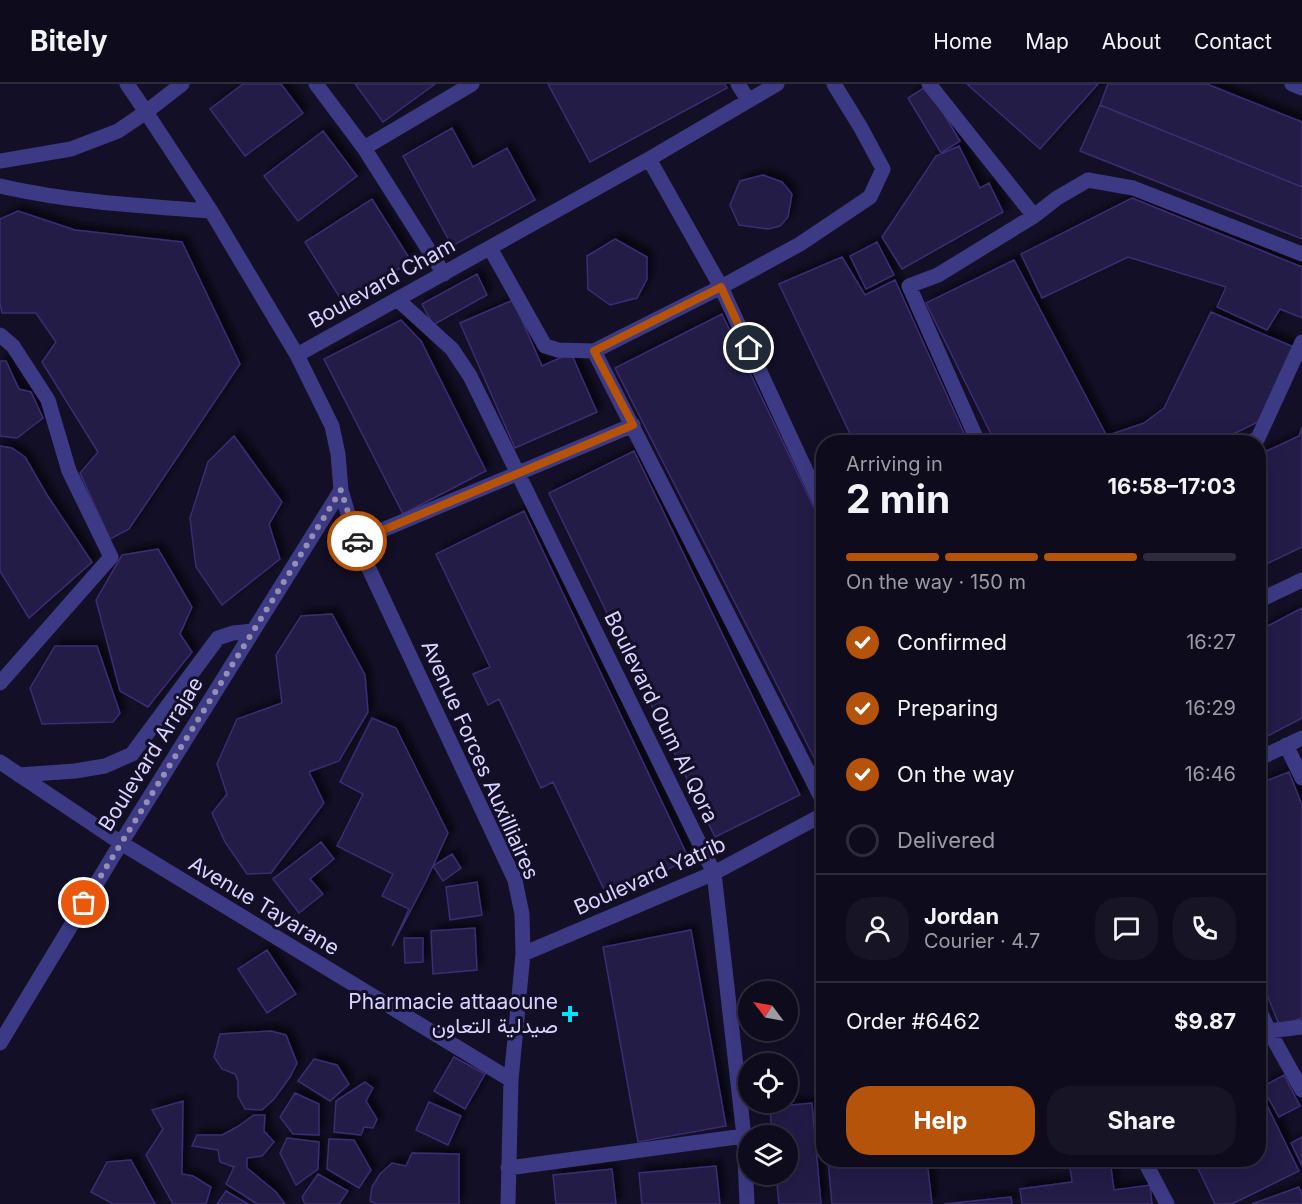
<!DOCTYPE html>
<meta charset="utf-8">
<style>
:root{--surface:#0e0b1c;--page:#171425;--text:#f1f3f6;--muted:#9b9ba3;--line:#2e2b3b;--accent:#b45309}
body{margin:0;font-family:Inter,Vazirmatn,sans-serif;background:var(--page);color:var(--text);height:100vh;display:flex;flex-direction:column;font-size:22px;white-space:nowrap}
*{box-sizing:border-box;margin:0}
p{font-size:20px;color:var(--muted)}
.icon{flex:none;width:33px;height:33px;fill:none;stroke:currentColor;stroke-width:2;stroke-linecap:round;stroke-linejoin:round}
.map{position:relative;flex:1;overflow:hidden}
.details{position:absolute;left:816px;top:351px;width:450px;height:732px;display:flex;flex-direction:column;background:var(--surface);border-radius:24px;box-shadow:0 6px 24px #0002,0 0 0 2px var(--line)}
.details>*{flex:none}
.needle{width:39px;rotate:302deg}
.controls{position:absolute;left:738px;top:897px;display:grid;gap:12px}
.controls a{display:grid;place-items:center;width:60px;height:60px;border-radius:50%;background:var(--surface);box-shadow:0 6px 24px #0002,0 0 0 2px var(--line);font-size:30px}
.pin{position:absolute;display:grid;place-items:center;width:51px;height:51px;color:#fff;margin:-26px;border:3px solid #fff;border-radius:50%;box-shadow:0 2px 6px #0007}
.courier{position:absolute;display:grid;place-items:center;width:60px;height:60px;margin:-30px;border:4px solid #b45309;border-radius:50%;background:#fff;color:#222;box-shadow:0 2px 8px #0007}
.head em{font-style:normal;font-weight:700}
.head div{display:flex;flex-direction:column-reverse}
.head{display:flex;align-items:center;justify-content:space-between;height:102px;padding:0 30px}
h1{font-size:39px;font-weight:700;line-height:45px}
.bar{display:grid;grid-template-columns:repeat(4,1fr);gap:9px 6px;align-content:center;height:72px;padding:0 30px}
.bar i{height:8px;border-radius:4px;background:var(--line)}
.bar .on{background:var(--accent)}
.bar p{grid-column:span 4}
.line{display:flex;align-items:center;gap:15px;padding:0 30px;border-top:2px solid var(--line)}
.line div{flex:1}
.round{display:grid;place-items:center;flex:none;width:63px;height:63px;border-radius:24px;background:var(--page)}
ol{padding:0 30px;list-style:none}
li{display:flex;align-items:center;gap:18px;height:66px}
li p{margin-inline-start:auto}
li .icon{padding:6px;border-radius:50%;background:var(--accent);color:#fff;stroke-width:4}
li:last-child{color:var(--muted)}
li i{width:33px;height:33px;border:3px solid var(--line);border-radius:50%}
.primary-button{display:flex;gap:12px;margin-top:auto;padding:12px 30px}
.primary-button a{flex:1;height:69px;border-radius:24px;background:var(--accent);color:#fff;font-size:24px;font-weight:700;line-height:69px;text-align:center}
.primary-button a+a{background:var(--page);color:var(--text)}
header{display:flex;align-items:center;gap:36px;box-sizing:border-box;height:84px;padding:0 30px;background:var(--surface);border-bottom:2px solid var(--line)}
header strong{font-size:28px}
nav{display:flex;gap:33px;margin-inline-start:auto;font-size:21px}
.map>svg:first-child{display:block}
.building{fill:#241b47;stroke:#3b2d73;stroke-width:1.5;filter:url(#shadow)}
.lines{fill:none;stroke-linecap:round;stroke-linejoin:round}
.minor{stroke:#3d3a85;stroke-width:15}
.tertiary{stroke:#3d3a85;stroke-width:15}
.done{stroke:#948fb3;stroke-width:6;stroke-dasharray:0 10.8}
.route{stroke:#b45309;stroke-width:8}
.poi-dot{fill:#00e5ff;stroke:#130f26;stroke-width:2}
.labels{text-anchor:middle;stroke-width:6;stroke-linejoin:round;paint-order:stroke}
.street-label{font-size:21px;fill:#d9d4ff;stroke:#130f26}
.poi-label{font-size:21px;fill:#d9d4ff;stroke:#130f26;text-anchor:end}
</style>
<header>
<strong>Bitely</strong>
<nav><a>Home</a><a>Map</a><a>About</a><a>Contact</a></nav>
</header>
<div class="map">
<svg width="1302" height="1120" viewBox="0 0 1302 1120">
<defs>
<filter id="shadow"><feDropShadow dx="5.5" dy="-5.5" stdDeviation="3" flood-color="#0009"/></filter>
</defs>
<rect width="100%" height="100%" fill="#130f26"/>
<!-- building -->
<path class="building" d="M243,0H281L303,29L245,72L210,25Z
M355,0H435L383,38Z
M548,0H725L727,4L590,78Z
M967,0H1098L1040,65Z
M1108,0H1207L1302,38V103L1100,21Z
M927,2L960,57L941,69L908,14Z
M1100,21L1302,103V155L1080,67Z
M452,44L473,83L507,64L535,116L452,162L403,72Z
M323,47L357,92L298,137L264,92Z
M959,62L980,104L989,99L1003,128L902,185L882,153L936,72Z
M763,91L782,98L792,110L788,133L780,142L768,145L739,141L730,121L740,97Z
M1132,114L1302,183V234L1280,225L1267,246L1217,223L1226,203L1128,173L1042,214L1021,170Z
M372,115L411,177L344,220L305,158Z
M18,127L75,146L182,158L240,280L129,445L110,455L80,389L98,368L42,278L56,258L36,229H2L0,219V135Z
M615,155L647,173V195L637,214L610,221L588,205L587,172Z
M877,158L894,191L866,205L850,172Z
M842,173L865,211L895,196L968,358H854L779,200Z
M1014,176L1110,358H995L926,219Z
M477,190L487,211L433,241L422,220Z
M513,216L542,282L571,269L597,328L515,364L460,239Z
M1211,228L1296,264L1258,338L1217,358H1113L1109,351L1144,339L1164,324Z
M722,230L824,445V693L615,284Z
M401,236L421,257L486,387L403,430L324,275Z
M0,277H6L19,305L31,308L43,334L17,354L0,352Z
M1302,343V463L1258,484V371L1299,352Z
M234,352L282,418L269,440L280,475L222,521L196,483L190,434L208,378Z
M0,362L12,364L25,373L47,411L92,478L29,534L0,487Z
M634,367L800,711L715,753L549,409Z
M524,427L689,775L608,814L553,698L541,704L499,615L488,621L473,590L490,583L436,470Z
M158,465L192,523L180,550L192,568L148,623L120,607L96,516L122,471Z
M1302,524V634L1258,657V547Z
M332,530L365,591L368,628L339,677L309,688L324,719L271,789L247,790L225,758L212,729L227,710L217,680L237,635L282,619L276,571L301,532Z
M55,562H97L120,629L113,638L42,640L30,604Z
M372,634L396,644L448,749L426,797L392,862L409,825L382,812L393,790L337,762L363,710L340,698Z
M1289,688L1302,721V934L1280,943L1258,888V700Z
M321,758L334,775L310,795L323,810L299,829L273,795Z
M452,770L461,784L443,797L433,782Z
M477,798L482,831L450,836L446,803Z
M475,844L477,886L433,890L431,847Z
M691,846L726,1042L638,1058L603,863Z
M404,854H423V878L405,879Z
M267,866L296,910L267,929L238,885Z
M271,947L286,951L297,979L290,993L274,1015L262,1026L245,1025L238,1012V997L235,990L222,985L214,973L220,950Z
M824,972V1034L817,973Z
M454,973L485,990L465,1025L434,1007Z
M314,975L337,981L349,1000L330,1017L298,997Z
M1284,991L1300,1022L1279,1033L1262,1003Z
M365,998L373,1004L366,1017L377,1035L373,1044L364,1043L361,1051L334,1048L336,1017Z
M1258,1003L1299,1087L1232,1120H1215L1194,1076H1258Z
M295,1009L319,1020V1051L293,1050L280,1033Z
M183,1017L182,1090L193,1092L211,1103L206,1120H173L146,1071L163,1045L152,1026Z
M429,1018L461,1032L448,1061L416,1046Z
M812,1019L821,1120H779L776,1090H788V1052H772L770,1023Z
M254,1031H265L264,1047L274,1058L262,1072L247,1074V1084L276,1108L285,1120H257L226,1100L234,1083L220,1078L218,1066L192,1062L197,1051H222L237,1043Z
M1302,1053V1082L1291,1059Z
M287,1054L319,1058L318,1085L296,1101L280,1069Z
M329,1055L354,1056L371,1086L359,1104L327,1085Z
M412,1069L459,1070V1120H376L370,1117L372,1103L380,1090L392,1079L406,1082Z
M131,1076L155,1120H113L91,1108L107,1078Z
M828,1076H927L932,1120H832Z
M1069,1076H1110L1114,1106L1150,1101L1152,1120H1022L1020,1105L1072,1098Z
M716,1082L720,1120H642L639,1089Z
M612,1085L616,1120H556L553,1091Z
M318,1090L348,1107L339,1120H305L302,1113Z
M1299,1103L1302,1111V1120H1252Z
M226,1107L248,1120H217Z
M1011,1113L1012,1120H944Z"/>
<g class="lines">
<!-- minor -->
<path class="minor" d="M182,0L146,28L211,127L297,271L649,75L777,0
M316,0L364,64L444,190
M738,0L748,16
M929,0L1034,132
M364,64L472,0
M649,75L721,203L824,426
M0,77L71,65L118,47L146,28L127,0
M0,102C70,118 140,122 211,127
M490,164L545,262L558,266L594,267L721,203L800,160L870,113L883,85L861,44L834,0
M397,215L452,265L470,292L714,789L744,1052L747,1120
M0,251L13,262L48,316L69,387L111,473L0,599
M594,267L824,719
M297,271L332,342L338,370L341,406L356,457L515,796L522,830L523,870L511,996L508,1120
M978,358L909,202L938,191L1034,132L1057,114L1088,96L1133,104L1302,170
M1251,358L1258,354L1302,258
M356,457L633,341
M1258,517L1302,496
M1286,661L1302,694
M1258,675L1302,654
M0,678L121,759L511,996
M19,691L75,687L105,682L132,670L218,554L233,549L253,547
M523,870L714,789L824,730
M1258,923L1269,947L1302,1006
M1269,947L1302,943
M0,959L121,759L341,406
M1144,1076L1167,1120
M508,1084L744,1052"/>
<!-- tertiary -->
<path class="tertiary" d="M1292,0L1302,4"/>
</g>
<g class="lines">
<!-- done -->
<path class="done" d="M84,819L341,406L357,457"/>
<!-- route -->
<path class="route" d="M357,457L633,341L594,267L721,203L749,264"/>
</g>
<!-- markers -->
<path class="poi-dot" d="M567 921h6v6h6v6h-6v6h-6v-6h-6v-6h6z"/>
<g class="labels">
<!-- street labels -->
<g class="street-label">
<text transform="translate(382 199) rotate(-29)" y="7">Boulevard Cham</text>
<text transform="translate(661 633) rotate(64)" y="7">Boulevard Oum Al Qora</text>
<text transform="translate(151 670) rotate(-58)" y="7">Boulevard Arrajae</text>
<text transform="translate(480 676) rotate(66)" y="7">Avenue Forces Auxilliaires</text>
<text transform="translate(650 792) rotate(-24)" y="7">Boulevard Yatrib</text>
<text transform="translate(264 822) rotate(31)" y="7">Avenue Tayarane</text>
</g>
<!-- poi labels -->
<g class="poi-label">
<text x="558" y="925">Pharmacie attaaoune<tspan x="558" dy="24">صيدلية التعاون</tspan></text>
</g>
</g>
</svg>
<div class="controls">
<a><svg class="needle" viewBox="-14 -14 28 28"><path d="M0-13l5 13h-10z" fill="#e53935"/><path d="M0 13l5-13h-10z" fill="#9b9ba3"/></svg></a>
<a><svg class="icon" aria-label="locate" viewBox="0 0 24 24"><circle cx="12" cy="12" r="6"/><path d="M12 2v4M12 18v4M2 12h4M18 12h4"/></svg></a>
<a><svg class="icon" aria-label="layers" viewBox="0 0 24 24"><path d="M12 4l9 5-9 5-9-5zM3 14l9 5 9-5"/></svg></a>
</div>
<div class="pin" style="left:84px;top:819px;background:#ea580c"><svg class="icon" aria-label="bag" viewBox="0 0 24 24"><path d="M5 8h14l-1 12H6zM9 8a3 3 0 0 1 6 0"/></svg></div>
<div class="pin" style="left:749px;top:264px;background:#1f2937"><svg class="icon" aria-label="home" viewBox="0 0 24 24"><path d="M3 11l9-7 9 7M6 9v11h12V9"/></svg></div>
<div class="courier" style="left:357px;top:457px"><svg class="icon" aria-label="car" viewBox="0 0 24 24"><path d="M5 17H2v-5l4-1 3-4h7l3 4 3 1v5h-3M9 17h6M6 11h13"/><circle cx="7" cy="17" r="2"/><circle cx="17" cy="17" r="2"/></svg></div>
<section class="details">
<div class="head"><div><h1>2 min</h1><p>Arriving in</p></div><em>16:58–17:03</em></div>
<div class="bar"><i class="on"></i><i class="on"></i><i class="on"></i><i></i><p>On the way · 150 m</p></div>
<ol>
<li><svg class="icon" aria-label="check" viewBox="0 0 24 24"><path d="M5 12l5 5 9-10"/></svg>Confirmed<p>16:27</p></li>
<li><svg class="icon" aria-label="check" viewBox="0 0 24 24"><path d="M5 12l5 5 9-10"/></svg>Preparing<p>16:29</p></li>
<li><svg class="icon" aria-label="check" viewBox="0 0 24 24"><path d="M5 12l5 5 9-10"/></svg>On the way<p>16:46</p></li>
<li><i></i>Delivered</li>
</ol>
<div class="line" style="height:108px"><a class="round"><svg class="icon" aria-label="person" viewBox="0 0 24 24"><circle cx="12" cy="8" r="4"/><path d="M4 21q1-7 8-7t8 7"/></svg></a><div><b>Jordan</b><p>Courier · 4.7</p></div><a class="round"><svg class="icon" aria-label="chat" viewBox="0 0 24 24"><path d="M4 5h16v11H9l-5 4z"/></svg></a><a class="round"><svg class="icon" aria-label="phone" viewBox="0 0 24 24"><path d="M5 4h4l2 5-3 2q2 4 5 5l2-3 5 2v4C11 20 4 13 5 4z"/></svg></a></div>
<div class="line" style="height:78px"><div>Order #6462</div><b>$9.87</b></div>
<div class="primary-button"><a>Help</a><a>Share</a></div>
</section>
</div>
